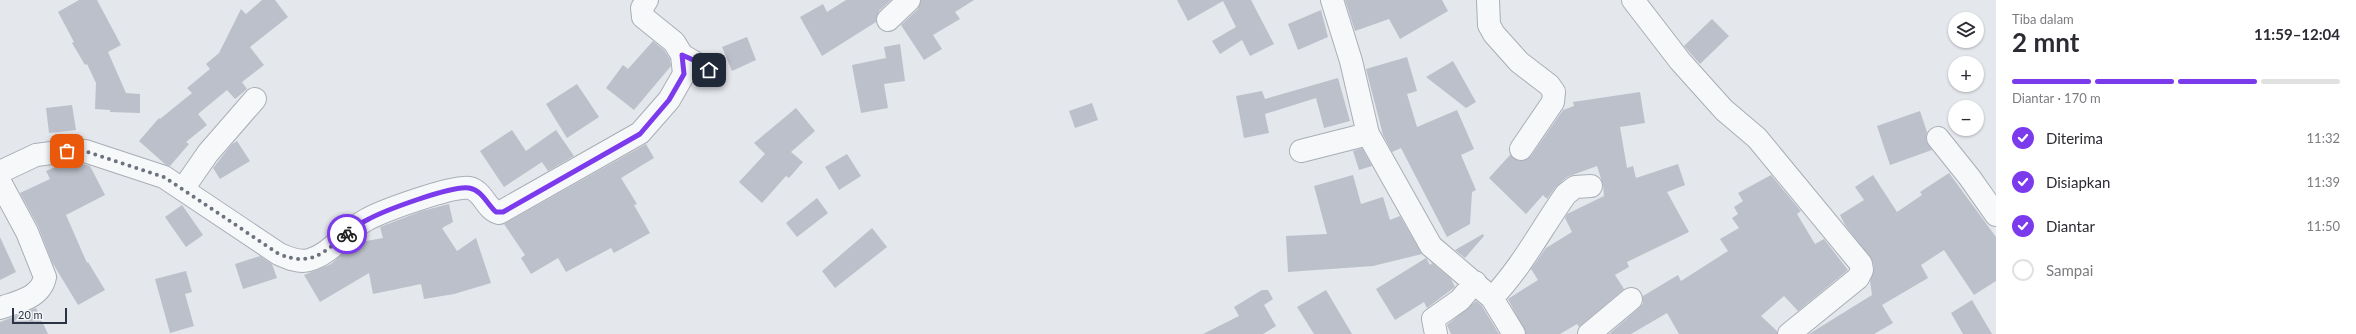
<!DOCTYPE html>
<html lang="id">
<meta charset="utf-8">
<style>
:root{--surface:#fff;--page:#f7f7f7;--text:#2b2b33;--muted:#7c7c81;--line:#e1e1e2;--accent:#7c3aed}
body{margin:0;font-family:Lato,sans-serif;background:var(--page);color:var(--text);height:100vh;display:flex;flex-direction:column;font-size:15px;white-space:nowrap}
*{box-sizing:border-box;margin:0}
p{font-size:13px;color:var(--muted)}
.icon{flex:none;width:22px;height:22px;fill:none;stroke:currentColor;stroke-width:2;stroke-linecap:round;stroke-linejoin:round}
.map{position:relative;flex:1;overflow:hidden}
.details{display:flex;flex-direction:column;background:var(--surface);width:360px}
.details>*{flex:none}
.controls{position:absolute;left:1948px;top:12px;display:grid;gap:8px}
.controls a{display:grid;place-items:center;width:36px;height:36px;border-radius:50%;background:var(--surface);box-shadow:0 1px 3px #0004;font-size:20px}
.scale{position:absolute;left:12px;bottom:10px;width:55px;box-sizing:border-box;padding-left:4px;border:2px solid #2b3445;border-top:0;font-size:11px;line-height:14px;white-space:nowrap;color:#2b3445;-webkit-text-stroke:3px #f4f6f9;paint-order:stroke}
.pin{position:absolute;display:grid;place-items:center;width:34px;height:34px;color:#fff;margin:-17px;border-radius:8px;box-shadow:0 2px 6px #0006}
.courier{position:absolute;display:grid;place-items:center;width:40px;height:40px;margin:-20px;border:3px solid #7c3aed;border-radius:50%;background:#fff;color:#222;box-shadow:0 1px 5px #0007}
.summary em{font-style:normal;font-weight:700}
.summary div{display:flex;flex-direction:column-reverse}
.summary{display:flex;align-items:center;justify-content:space-between;height:68px;padding:0 16px}
h1{font-size:26px;font-weight:700;line-height:30px}
.bar{display:grid;grid-template-columns:repeat(4,1fr);gap:6px 4px;align-content:center;height:48px;padding:0 16px}
.bar i{height:5px;border-radius:3px;background:var(--line)}
.bar .on{background:var(--accent)}
.bar p{grid-column:span 4}
ol{padding:0 16px;list-style:none}
li{display:flex;align-items:center;gap:12px;height:44px}
li p{margin-inline-start:auto}
li .icon{padding:4px;border-radius:50%;background:var(--accent);color:#fff;stroke-width:4}
li:last-child{color:var(--muted)}
li i{width:22px;height:22px;border:2px solid var(--line);border-radius:50%}
main{display:flex;flex:1;min-height:0}
.map>svg:first-child{display:block}
.building{fill:#bbc0ca}
.lines{fill:none;stroke-linecap:round;stroke-linejoin:round}
.minor-casing{stroke:#a9aeb7;stroke-width:24}
.minor{stroke:#f7f8fa;stroke-width:22}
.done{stroke:#6c737f;stroke-width:4;stroke-dasharray:0 7.2}
.route{stroke:#7c3aed;stroke-width:5}
</style>
<main>
<div class="map">
<svg width="1996" height="334" viewBox="0 0 1996 334">
<rect width="100%" height="100%" fill="#e4e7ec"/>
<!-- building -->
<path class="building" d="M79,0H97L121,45L108,52L126,93L140,94V113L110,112V110L95,109L96,83L87,64L85,65L72,43L74,42L58,12Z
M262,0H275L288,17L250,47L264,65L242,82L247,89L235,99L227,90L198,114L207,125L186,142L189,144L170,166L166,165L139,141L159,118L160,119L192,93L187,88L210,69L206,64L219,53L241,9L246,14Z
M846,0H891L879,11L876,22L822,56L800,17L823,4L827,12Z
M921,0H974L955,12L960,19L933,35L942,49L924,60L901,25L918,9Z
M1177,0H1251L1274,44L1250,56L1242,40L1220,54L1212,41L1236,27L1223,1L1188,21Z
M1345,0H1442L1448,11L1400,39L1389,19L1355,31Z
M1321,10L1328,37L1298,50L1288,24Z
M1712,19L1729,36L1700,64L1684,46Z
M747,37L756,60L732,71L722,47Z
M653,41L664,50L670,59L671,66L634,110L606,88L623,65L628,69Z
M900,44L905,81L884,84L888,108L861,113L852,65L886,58L884,47Z
M1407,57L1417,91L1407,94L1417,127L1457,110L1474,149L1461,155L1476,190L1472,192L1470,224L1447,237L1401,148L1392,152L1383,135L1366,69Z
M1453,61L1476,102L1466,108L1426,77Z
M1338,78L1350,121L1324,128L1316,98L1265,114L1269,133L1244,138L1236,96L1262,91L1265,99Z
M577,84L599,117L567,138L546,104Z
M1640,92L1645,123L1620,127L1627,168L1633,166L1636,178L1678,164L1685,185L1667,192L1689,232L1627,262L1629,267L1615,275L1624,289L1579,327L1577,324L1560,334H1526L1508,299L1538,280L1531,269L1546,248L1572,232L1565,218L1567,214L1604,196L1603,185L1597,166L1567,177L1556,187L1547,199L1543,195L1526,214L1489,178L1510,155L1520,161L1531,156L1563,110L1574,106L1573,102Z
M1092,103L1098,120L1075,128L1069,111Z
M72,105L76,130L49,133L46,108Z
M796,108L815,131L791,152L803,162L789,178L786,176L762,203L739,182L765,154L754,143Z
M1920,111L1927,132L1926,140L1932,150L1890,165L1877,126Z
M512,130L526,151L556,130L574,156L548,171L542,162L504,187L480,151Z
M237,141L250,161L220,179L213,168L232,144Z
M646,144L654,158L621,178L637,204L634,205L650,233L614,253L611,248L566,272L558,258L531,274L521,258L525,255L504,224Z
M1362,148L1372,166L1359,170L1353,151Z
M847,154L861,176L839,190L825,167Z
M83,164L90,166L105,195L66,215L87,263L88,262L105,290L78,305L52,262L38,226L20,193L50,179L46,171L60,165Z
M1949,173L1996,237V281L1974,295L1944,250L1921,265L1928,278L1882,305L1893,323L1874,334H1809L1872,295L1870,281L1874,268L1873,262L1845,225L1840,215L1864,200L1855,187L1873,175L1897,212L1922,195L1920,192Z
M1353,175L1361,204L1383,197L1390,220L1400,216L1422,254L1373,266L1288,272L1286,236L1327,234L1314,186Z
M1771,175L1800,210L1801,211L1797,214L1815,244L1824,239L1848,270L1798,311L1784,296L1761,316L1777,331V334H1679L1667,313L1631,334H1609L1639,308L1643,303V296L1678,275L1681,281L1728,251L1720,239L1739,228L1732,218L1738,214L1734,207L1743,201L1738,193Z
M817,198L828,213L797,237L786,223Z
M449,204L453,222L442,228L457,251L476,238L491,283L454,294L424,299L421,284L373,294L369,273L320,302L304,275L331,264L355,243L383,238L380,227L422,211Z
M182,205L203,235L186,247L165,217Z
M872,228L887,247L835,288L822,271Z
M1483,234L1484,236L1465,258L1455,250Z
M0,237L16,272L0,280Z
M260,256L272,264L277,278L243,289L235,264Z
M1426,258L1430,265L1432,263L1451,279L1455,287L1427,308L1424,302L1395,320L1376,289Z
M186,271L192,292L185,294L194,326L170,333L155,279Z
M1262,290H1268L1273,299L1264,305L1276,326L1263,334H1203L1239,316L1234,307Z
M1326,290L1352,334H1314L1297,307Z
M1972,300L1992,334H1963L1951,313Z
M1476,301L1482,306L1499,334H1451L1447,325Z
M36,308L48,334H0V322Z"/>
<g class="lines">
<defs>
<path id="minor" d="M1332,0L1351,61L1368,134L1431,246L1492,298L1514,334
M1488,0L1489,25L1494,34L1519,62L1549,85L1554,92L1553,102L1521,149
M1633,0L1680,61L1724,110L1757,138L1861,264L1862,270L1858,278L1789,334
M888,20L909,0
M682,55L709,71
M1938,138L1970,178L1996,215
M1301,151L1368,134
M0,172L36,155L67,151H85L164,177L279,254C288,258 299,263 309,260C331,254 346,231 366,220C382,211 453,185 470,188C484,192 486,210 499,213L640,133L669,100L684,74L682,55L674,42L643,17L642,8L647,0
M0,182L27,232L45,277C41,298 17,302 0,308
M183,189L208,153L255,99
M1492,298C1522,267 1541,229 1566,194L1575,187L1591,186
M1436,334L1433,319L1460,300L1475,282
M1589,334L1631,299"/>
</defs>
<!-- minor casing -->
<use href="#minor" class="minor-casing"/>
<!-- minor -->
<use href="#minor" class="minor"/>
</g>
<g class="lines">
<!-- done -->
<path class="done" d="M67,151H85L164,177L279,254C311,267 323,253 347,234"/>
<!-- route -->
<path class="route" d="M347,234C353,230 360,223 367,220C383,211 452,185 469,188C482,190 487,204 496,212H503L640,134L669,100L684,74L682,55L698,62L709,70"/>
</g>
</svg>
<div class="controls">
<a><svg class="icon" aria-label="layers" viewBox="0 0 24 24"><path d="M12 4l9 5-9 5-9-5zM3 14l9 5 9-5"/></svg></a>
<a>+</a>
<a>−</a>
</div>
<div class="scale">20 m</div>
<div class="pin" style="left:67px;top:151px;background:#ea580c"><svg class="icon" aria-label="bag" viewBox="0 0 24 24"><path d="M5 8h14l-1 12H6zM9 8a3 3 0 0 1 6 0"/></svg></div>
<div class="pin" style="left:709px;top:70px;background:#1f2937"><svg class="icon" aria-label="home" viewBox="0 0 24 24"><path d="M3 11l9-7 9 7M6 9v11h12V9"/></svg></div>
<div class="courier" style="left:347px;top:234px"><svg class="icon" aria-label="bike" viewBox="0 0 24 24"><circle cx="6" cy="16" r="4"/><circle cx="18" cy="16" r="4"/><path d="M6 16l4-8h5l3 8M10 8l3 8H6M13 5h3"/></svg></div>
</div>
<section class="details">
<div class="summary"><div><h1>2 mnt</h1><p>Tiba dalam</p></div><em>11:59–12:04</em></div>
<div class="bar"><i class="on"></i><i class="on"></i><i class="on"></i><i></i><p>Diantar · 170 m</p></div>
<ol>
<li><svg class="icon" aria-label="check" viewBox="0 0 24 24"><path d="M5 12l5 5 9-10"/></svg>Diterima<p>11:32</p></li>
<li><svg class="icon" aria-label="check" viewBox="0 0 24 24"><path d="M5 12l5 5 9-10"/></svg>Disiapkan<p>11:39</p></li>
<li><svg class="icon" aria-label="check" viewBox="0 0 24 24"><path d="M5 12l5 5 9-10"/></svg>Diantar<p>11:50</p></li>
<li><i></i>Sampai</li>
</ol>
</section>
</main>
